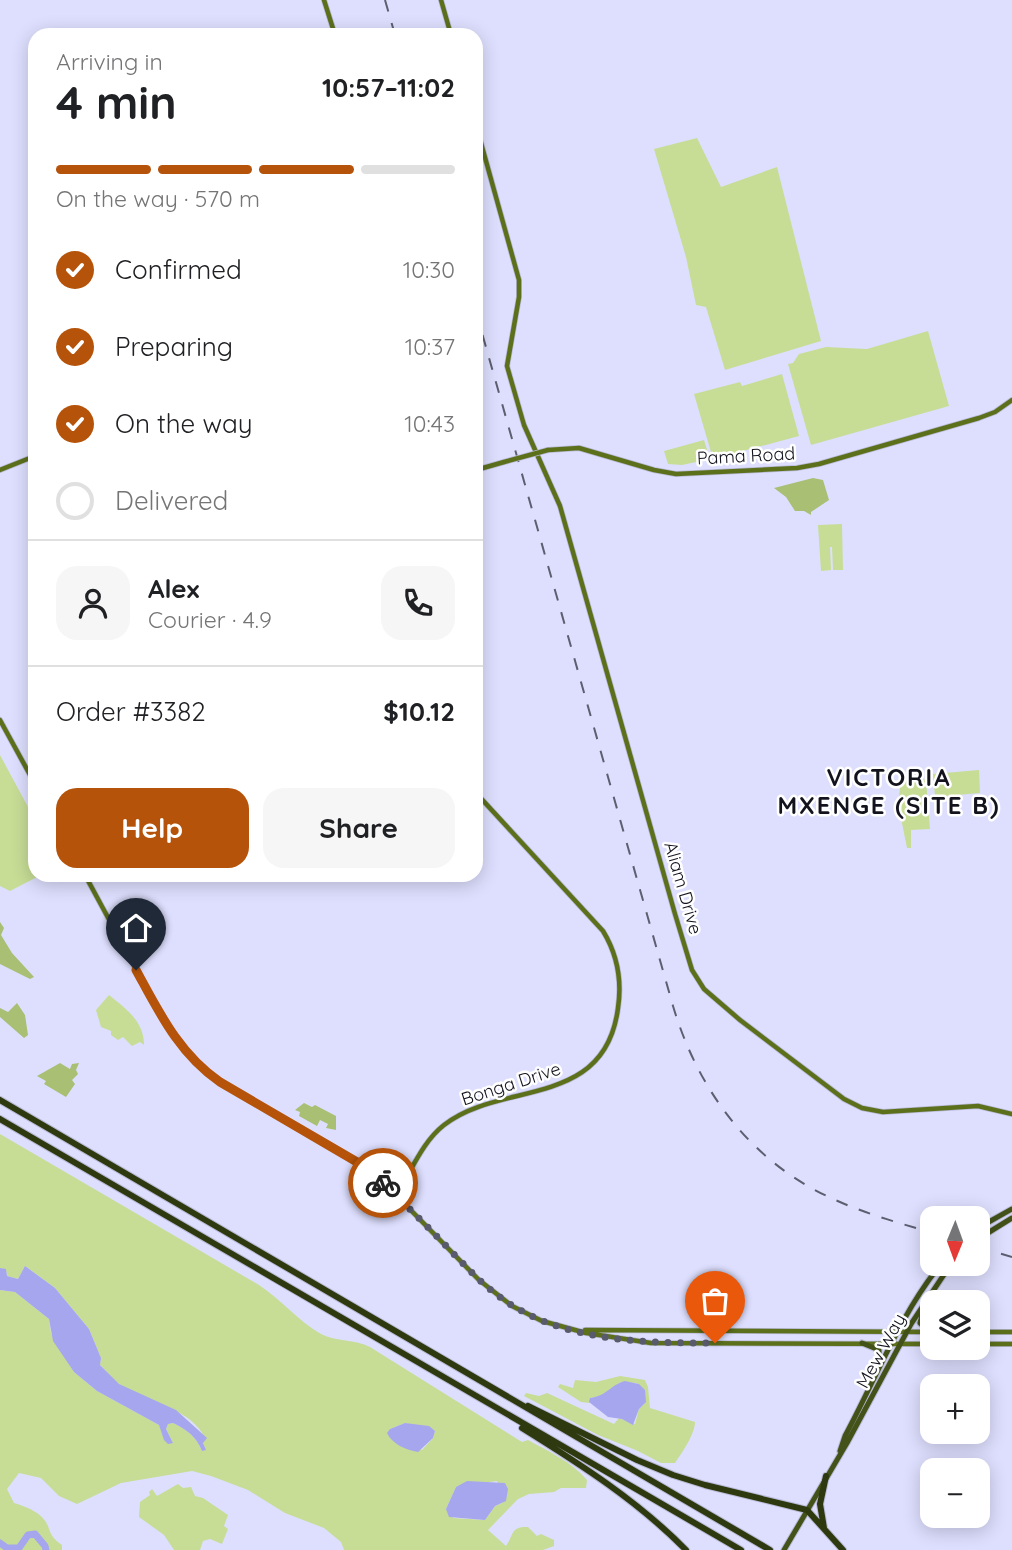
<!DOCTYPE html>
<meta charset="utf-8">
<style>
:root{--surface:#fff;--page:#f6f6f6;--text:#202124;--muted:#757577;--line:#e0e0e0;--accent:#b45309}
body{margin:0;font-family:Quicksand,sans-serif;background:var(--page);color:var(--text);height:100vh;display:flex;flex-direction:column;font-size:26px;white-space:nowrap}
*{box-sizing:border-box;margin:0}
p{font-size:23px;color:var(--muted)}
.icon{flex:none;width:38px;height:38px;fill:none;stroke:currentColor;stroke-width:2;stroke-linecap:round;stroke-linejoin:round}
.map{position:relative;flex:1;overflow:hidden}
.side{position:absolute;left:28px;top:28px;width:455px;height:854px;display:flex;flex-direction:column;background:var(--surface);border-radius:21px;box-shadow:0 4px 18px #0003}
.side>*{flex:none}
.needle{width:46px;rotate:181deg}
.tools{position:absolute;left:920px;top:1206px;display:grid;gap:14px}
.tools a{display:grid;place-items:center;width:70px;height:70px;border-radius:14px;background:var(--surface);box-shadow:0 4px 18px #0003;font-size:35px}
.pin{position:absolute;display:grid;place-items:center;width:60px;height:60px;color:#fff;margin:-72px -30px;border-radius:50% 50% 50% 0;rotate:-45deg;box-shadow:0 0 7px #0007}
.pin .icon{rotate:45deg}
.courier{position:absolute;display:grid;place-items:center;width:70px;height:70px;margin:-35px;border:5px solid #b45309;border-radius:50%;background:#fff;color:#222;box-shadow:0 2px 9px #0007}
.summary em{font-style:normal;font-weight:700}
.summary div{display:flex;flex-direction:column-reverse}
.summary{display:flex;align-items:center;justify-content:space-between;height:119px;padding:0 28px}
h1{font-size:46px;font-weight:700;line-height:52px}
.bar{display:grid;grid-template-columns:repeat(4,1fr);gap:10px 7px;align-content:center;height:84px;padding:0 28px}
.bar i{height:9px;border-radius:5px;background:var(--line)}
.bar .current{background:var(--accent)}
.bar p{grid-column:span 4}
.line{display:flex;align-items:center;gap:18px;padding:0 28px;border-top:2px solid var(--line)}
.line div{flex:1}
.round{display:grid;place-items:center;flex:none;width:74px;height:74px;border-radius:21px;background:var(--page)}
ol{padding:0 28px;list-style:none}
li{display:flex;align-items:center;gap:21px;height:77px}
li p{margin-inline-start:auto}
li .icon{padding:7px;border-radius:50%;background:var(--accent);color:#fff;stroke-width:4}
li:last-child{color:var(--muted)}
li i{width:38px;height:38px;border:4px solid var(--line);border-radius:50%}
.button{display:flex;gap:14px;margin-top:auto;padding:14px 28px}
.button a{flex:1;height:80px;border-radius:21px;background:var(--accent);color:#fff;font-size:28px;font-weight:700;line-height:80px;text-align:center}
.button a+a{background:var(--page);color:var(--text)}
.map>svg:first-child{display:block}
.green{fill:#c7dd96;fill-rule:evenodd}
.forest{fill:#a8bf74}
.water{fill:#a5a6ed}
.lines{fill:none;stroke-linecap:round;stroke-linejoin:round}
.river{stroke:#a5a6ed;stroke-width:7}
.secondary-casing{stroke:#b9bad6;stroke-width:6}
.primary-casing{stroke:#b9bad6;stroke-width:7}
.highway-casing{stroke:#b9bad6;stroke-width:8}
.secondary{stroke:#5c701c;stroke-width:4.5}
.primary{stroke:#435219;stroke-width:5}
.highway{stroke:#2e390f;stroke-width:6}
.rail{stroke:#5d5e6f;stroke-width:2;stroke-dasharray:12 12;stroke-linecap:butt}
.secondary-bridge-casing{stroke:#b9bad6;stroke-width:6;stroke-linecap:butt}
.secondary-bridge{stroke:#5c701c;stroke-width:4.5}
.done{stroke:#595a6c;stroke-width:7;stroke-dasharray:0 12.6}
.route{stroke:#b45309;stroke-width:9}
.labels{text-anchor:middle;stroke-width:5;stroke-linejoin:round;paint-order:stroke}
.street-label{font-size:18px;fill:#12131d;stroke:#fff}
.district-label{font-size:24px;font-weight:bold;letter-spacing:2px;fill:#12131d;stroke:#fff}
</style>
<div class="map">
<svg width="1012" height="1550" viewBox="0 0 1012 1550">
<rect width="100%" height="100%" fill="#dedffe"/>
<!-- green -->
<path class="green" d="M697,138L721,187L777,167L821,341L725,370L706,307L696,305L686,257L654,149Z
M928,331L949,406L811,445L788,364L793,363L799,354L826,347L867,349Z
M782,374L799,436L713,459L694,394L740,382L742,386Z
M704,440L710,459L682,465L668,464L664,451Z
M842,524L843,570H833L832,547H830L831,570L821,571L818,525Z
M0,755L35,820V875H41L10,891L0,886Z
M979,770L980,793L935,797L933,774Z
M902,774H906L909,780L920,777L926,780L930,829L911,830V848H907L898,803Z
M109,995C126,1009 144,1021 144,1045L140,1042L132,1046L123,1037L118,1040L111,1035V1031L101,1027L96,1010Z
M0,1134L259,1285C282,1300 298,1321 321,1334C336,1342 355,1339 370,1347L522,1442L528,1440C548,1451 572,1462 587,1480L586,1488H561L554,1492L529,1494L518,1499L488,1530L506,1546C514,1534 511,1526 528,1527L537,1536L541,1534L554,1540V1546L543,1550H344L341,1542L324,1528L285,1513L248,1490L211,1476L192,1471L121,1483L77,1504L59,1496L41,1478L19,1473L7,1489L14,1503C27,1507 43,1513 48,1526C51,1535 53,1539 62,1545V1550H0V1290L15,1292L49,1319L51,1333L74,1372L97,1391L159,1425L173,1443L166,1429L168,1424L173,1423C187,1430 196,1436 202,1451L205,1448L203,1443L205,1439C194,1409 143,1400 119,1384C112,1379 107,1371 100,1365L101,1358L89,1329L55,1288L25,1266L18,1279L7,1276L6,1270L0,1268ZM405,1423L435,1431L433,1438L422,1450L390,1429ZM497,1481L502,1503L495,1506L485,1520L453,1518L446,1509L456,1487Z
M620,1376L645,1380L648,1387L650,1408L695,1422C695,1434 682,1453 675,1463H661L638,1451L598,1435L524,1396L526,1393L539,1396L547,1393L614,1424L619,1418L635,1424L639,1409L645,1403L637,1383L621,1382L602,1396L590,1398V1403L581,1402L558,1387L560,1384L573,1388L575,1380L596,1382Z
M178,1484L183,1488L191,1487L195,1496L203,1498L228,1515L224,1526L228,1529L222,1544L210,1539L203,1541L200,1550H174L164,1535L139,1517L140,1502L150,1495L149,1492L152,1489L157,1496Z"/>
<!-- forest -->
<path class="forest" d="M813,478L823,480L829,500L811,512V515L804,511H795L786,497L774,488Z
M0,922L4,928L1,935L12,953L34,977L30,979L0,964Z
M17,1003L25,1015L28,1035L24,1038L0,1017V1008L8,1012Z
M60,1063L70,1069L72,1064L79,1063L76,1070L78,1074L72,1080L75,1084L66,1097L44,1084L46,1081L37,1076Z
M304,1103L312,1107L315,1105L336,1116V1130L326,1128L328,1124L320,1120L317,1126L299,1116L300,1112L295,1110Z"/>
<!-- water -->
<path class="water" d="M25,1266L55,1288L89,1329L101,1358L100,1365L119,1384L176,1410L207,1438L203,1443L206,1450L202,1451C196,1436 187,1430 173,1423L168,1424L166,1429L173,1443L168,1444L164,1440L159,1425L97,1391L74,1372L53,1341L49,1319L15,1292L0,1290V1268L6,1269L7,1276L18,1279Z
M625,1381L639,1384L645,1390L646,1402L639,1409L633,1425L622,1419L608,1417L589,1402L590,1398C607,1396 610,1385 625,1381Z
M405,1423L429,1426L435,1431L433,1438L418,1452C406,1450 392,1444 387,1433L390,1429Z
M467,1481L505,1483L508,1489L506,1501L495,1506L485,1520L449,1517L446,1509L456,1487Z"/>
<g class="lines">
<!-- river -->
<path class="river" d="M0,1543L7,1548H19L28,1535L35,1534L45,1546L46,1550"/>
<defs>
<path id="secondary" d="M324,0L335,35
M441,0L451,35
M476,125L519,280V297L507,366L524,425L560,506L675,914L692,970L704,989L740,1020L844,1099L862,1108L883,1112L978,1106L1012,1114
M548,450L579,448L654,470L676,474L797,468L819,464L979,418L995,412L1012,400
M0,470L35,456
M476,470L504,462
M0,720L35,784
M85,875L167,1027L190,1056L220,1082L365,1168L396,1195L479,1280L512,1306L542,1321L586,1333L651,1343L933,1344
M396,1195C411,1172 422,1142 444,1125C501,1080 605,1110 618,1008C622,981 617,954 603,931L476,793
M585,1330L933,1332
M978,1332H1012
M978,1344H1012"/>
<path id="primary" d="M978,1228L1012,1209
M978,1239L1012,1218
M924,1308L920,1323L929,1332
M862,1343L879,1350V1368
M840,1451L845,1436C876,1379 900,1314 941,1264
M784,1550L847,1443L911,1324L951,1264"/>
<path id="highway" d="M0,1100L770,1550
M0,1119L741,1550
M528,1406L637,1460L673,1475L705,1485L807,1510L843,1550
M522,1428C580,1464 638,1501 686,1550
M824,1528L820,1504L826,1476"/>
</defs>
<!-- secondary casing -->
<use href="#secondary" class="secondary-casing"/>
<!-- primary casing -->
<use href="#primary" class="primary-casing"/>
<!-- highway casing -->
<use href="#highway" class="highway-casing"/>
<!-- secondary -->
<use href="#secondary" class="secondary"/>
<!-- primary -->
<use href="#primary" class="primary"/>
<!-- highway -->
<use href="#highway" class="highway"/>
<!-- rail -->
<path class="rail" d="M385,0L395,35
M476,312L673,1006C698,1090 750,1161 831,1198C863,1213 899,1223 933,1233
M978,1247L1012,1257"/>
<defs>
<path id="secondary-bridge" d="M504,462L548,450"/>
</defs>
<!-- secondary-bridge casing -->
<use href="#secondary-bridge" class="secondary-bridge-casing"/>
<!-- secondary-bridge -->
<use href="#secondary-bridge" class="secondary-bridge"/>
</g>
<g class="lines">
<!-- done -->
<path class="done" d="M383,1183C406,1205 429,1228 451,1251C469,1270 486,1288 507,1302C566,1342 646,1343 715,1343"/>
<!-- route -->
<path class="route" d="M136,970C159,1012 179,1054 220,1082L357,1162L383,1183"/>
</g>
<g class="labels">
<!-- street labels -->
<g class="street-label">
<text transform="translate(746 456) rotate(-3)" y="6">Pama Road</text>
<text transform="translate(683 888) rotate(74)" y="6">Aliam Drive</text>
<text transform="translate(511 1084) rotate(-18)" y="6">Bonga Drive</text>
<text transform="translate(881 1351) rotate(-61)" y="6">Mew Way</text>
</g>
<!-- district labels -->
<g class="district-label">
<text x="889" y="786">VICTORIA<tspan x="889" dy="28">MXENGE (SITE B)</tspan></text>
</g>
</g>
</svg>
<div class="tools">
<a><svg class="needle" viewBox="-14 -14 28 28"><path d="M0-13l5 13h-10z" fill="#e53935"/><path d="M0 13l5-13h-10z" fill="#757577"/></svg></a>
<a><svg class="icon" aria-label="layers" viewBox="0 0 24 24"><path d="M12 4l9 5-9 5-9-5zM3 14l9 5 9-5"/></svg></a>
<a>+</a>
<a>−</a>
</div>
<div class="pin" style="left:715px;top:1343px;background:#ea580c"><svg class="icon" aria-label="bag" viewBox="0 0 24 24"><path d="M5 8h14l-1 12H6zM9 8a3 3 0 0 1 6 0"/></svg></div>
<div class="pin" style="left:136px;top:970px;background:#1f2937"><svg class="icon" aria-label="home" viewBox="0 0 24 24"><path d="M3 11l9-7 9 7M6 9v11h12V9"/></svg></div>
<div class="courier" style="left:383px;top:1183px"><svg class="icon" aria-label="bike" viewBox="0 0 24 24"><circle cx="6" cy="16" r="4"/><circle cx="18" cy="16" r="4"/><path d="M6 16l4-8h5l3 8M10 8l3 8H6M13 5h3"/></svg></div>
<section class="side">
<div class="summary"><div><h1>4 min</h1><p>Arriving in</p></div><em>10:57–11:02</em></div>
<div class="bar"><i class="current"></i><i class="current"></i><i class="current"></i><i></i><p>On the way · 570 m</p></div>
<ol>
<li><svg class="icon" aria-label="check" viewBox="0 0 24 24"><path d="M5 12l5 5 9-10"/></svg>Confirmed<p>10:30</p></li>
<li><svg class="icon" aria-label="check" viewBox="0 0 24 24"><path d="M5 12l5 5 9-10"/></svg>Preparing<p>10:37</p></li>
<li><svg class="icon" aria-label="check" viewBox="0 0 24 24"><path d="M5 12l5 5 9-10"/></svg>On the way<p>10:43</p></li>
<li><i></i>Delivered</li>
</ol>
<div class="line" style="height:126px"><a class="round"><svg class="icon" aria-label="person" viewBox="0 0 24 24"><circle cx="12" cy="8" r="4"/><path d="M4 21q1-7 8-7t8 7"/></svg></a><div><b>Alex</b><p>Courier · 4.9</p></div><a class="round"><svg class="icon" aria-label="phone" viewBox="0 0 24 24"><path d="M5 4h4l2 5-3 2q2 4 5 5l2-3 5 2v4C11 20 4 13 5 4z"/></svg></a></div>
<div class="line" style="height:91px"><div>Order #3382</div><b>$10.12</b></div>
<div class="button"><a>Help</a><a>Share</a></div>
</section>
</div>
